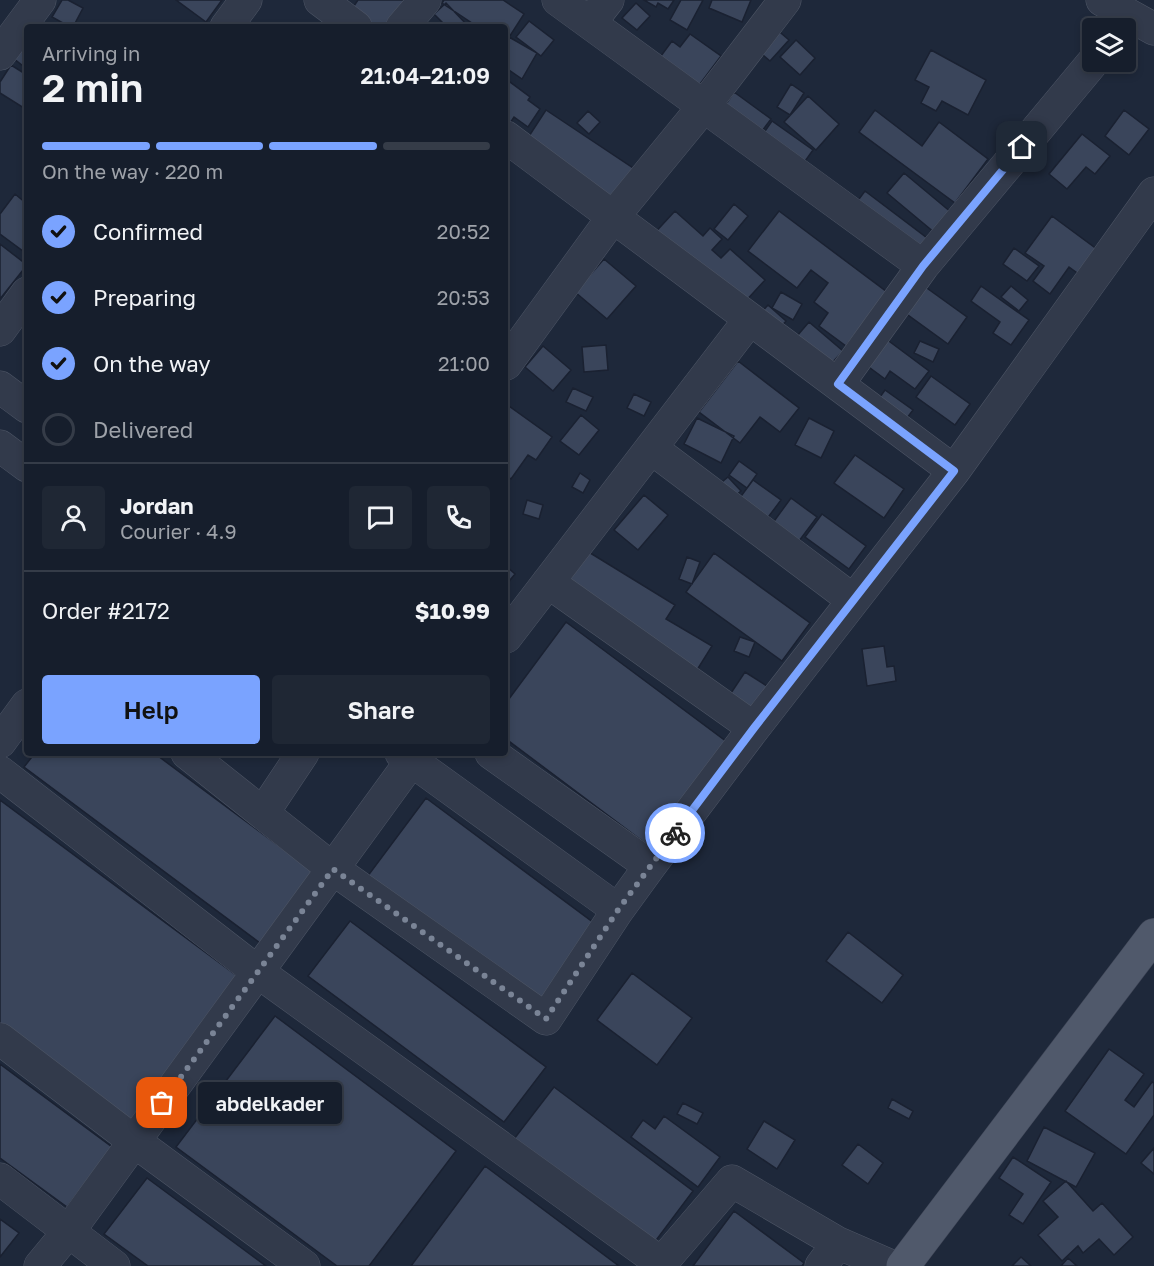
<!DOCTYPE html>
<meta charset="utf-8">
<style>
:root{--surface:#161e2c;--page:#1f2734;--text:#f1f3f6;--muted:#9ea2a9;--line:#353c48;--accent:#7aa3ff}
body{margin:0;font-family:"Golos Text",sans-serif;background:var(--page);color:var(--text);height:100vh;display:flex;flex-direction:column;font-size:22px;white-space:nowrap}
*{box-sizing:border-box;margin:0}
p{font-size:20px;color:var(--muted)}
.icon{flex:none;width:33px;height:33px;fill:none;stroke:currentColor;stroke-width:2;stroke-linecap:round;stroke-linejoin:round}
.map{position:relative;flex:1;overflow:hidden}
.drawer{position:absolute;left:24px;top:24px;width:484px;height:732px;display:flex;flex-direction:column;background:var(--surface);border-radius:6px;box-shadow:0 3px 9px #0003,0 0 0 2px var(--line)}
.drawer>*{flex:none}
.controls{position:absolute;left:1082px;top:18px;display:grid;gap:12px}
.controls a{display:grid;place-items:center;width:54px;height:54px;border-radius:6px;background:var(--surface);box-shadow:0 3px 9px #0003,0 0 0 2px var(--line);font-size:30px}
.pin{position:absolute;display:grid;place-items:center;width:51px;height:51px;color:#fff;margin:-26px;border-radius:12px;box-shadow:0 3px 9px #0006}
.courier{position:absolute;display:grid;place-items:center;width:60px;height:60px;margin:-30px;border:4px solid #7aa3ff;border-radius:50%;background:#fff;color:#222;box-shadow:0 2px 8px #0007}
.bubble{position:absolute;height:42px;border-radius:6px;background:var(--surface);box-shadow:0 3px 9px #0003,0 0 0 2px var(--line);font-size:20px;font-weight:600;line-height:42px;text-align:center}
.headline em{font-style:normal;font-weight:600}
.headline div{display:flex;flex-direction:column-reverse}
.headline{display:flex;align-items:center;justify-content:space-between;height:102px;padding:0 18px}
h1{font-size:39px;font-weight:600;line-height:45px}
.bar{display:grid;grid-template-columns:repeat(4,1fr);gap:9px 6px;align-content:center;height:72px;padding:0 18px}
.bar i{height:8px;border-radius:4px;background:var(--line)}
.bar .on{background:var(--accent)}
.bar p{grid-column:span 4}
.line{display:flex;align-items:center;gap:15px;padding:0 18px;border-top:2px solid var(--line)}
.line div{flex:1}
.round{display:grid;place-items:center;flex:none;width:63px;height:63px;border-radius:6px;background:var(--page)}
ol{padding:0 18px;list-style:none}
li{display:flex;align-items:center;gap:18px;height:66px}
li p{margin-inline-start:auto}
li .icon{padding:6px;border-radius:50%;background:var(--accent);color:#111;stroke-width:4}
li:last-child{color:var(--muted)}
li i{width:33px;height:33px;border:3px solid var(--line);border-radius:50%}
.button{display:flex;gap:12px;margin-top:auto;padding:12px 18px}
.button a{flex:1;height:69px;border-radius:6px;background:var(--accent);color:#111;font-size:24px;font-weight:600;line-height:69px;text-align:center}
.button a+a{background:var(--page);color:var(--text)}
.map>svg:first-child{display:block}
.building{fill:#3a455b;stroke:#1a2131;stroke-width:1.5}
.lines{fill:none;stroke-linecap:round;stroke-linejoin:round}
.minor-casing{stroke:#4d5565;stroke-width:33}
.major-casing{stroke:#3c4354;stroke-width:34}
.minor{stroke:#323a4b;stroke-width:32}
.major{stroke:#50596b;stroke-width:33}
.done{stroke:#7a8496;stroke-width:6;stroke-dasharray:0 10.8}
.route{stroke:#7aa3ff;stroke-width:8}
</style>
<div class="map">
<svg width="1154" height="1266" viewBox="0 0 1154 1266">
<rect width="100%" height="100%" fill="#1e283a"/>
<!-- building -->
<path class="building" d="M62,0H68L83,8L73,27H70L52,17Z
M176,0H222L206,22Z
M358,0H408L399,27H363L347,16Z
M444,0H503L524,14L506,42V27H478L442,3Z
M644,0H674L668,9L658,3L656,7Z
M681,0H703L687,30L670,20Z
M712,0H751L742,22L709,8Z
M446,3L469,27H447L434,14Z
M636,3L650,16L637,30L622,18Z
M529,21L554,40L541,56L516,37Z
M775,28L789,40L770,61L756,49Z
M690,34L721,56L694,92L655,64L672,41L680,47Z
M509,37L537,53L522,79L506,68V44Z
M27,39V69L13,58Z
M796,40L815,58L800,75L780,57Z
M931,50L986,80L968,115L942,101L936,111L921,103L929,87L915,80Z
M11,65L27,75V110L0,93V82Z
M506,79L530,97L528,100L540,109L528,127L514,117L506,129Z
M791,84L804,93L790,115L777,107Z
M734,92L771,119L762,131L726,104Z
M808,96L839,124L816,150L784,122Z
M546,110L648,178L619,220L518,153Z
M875,110L922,146L939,122L988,159L955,203L859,132Z
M1124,110L1149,129L1129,155L1105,136Z
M588,111L600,122L589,134L577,123Z
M772,121L813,150L798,171L750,153Z
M1082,134L1110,156L1095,174L1086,167L1067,189L1049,174Z
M904,173L952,213L935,233L887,193Z
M865,191L931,241L910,269L844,219Z
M15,194L27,204V254L0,234V214Z
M734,204L748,216L728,240L714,229Z
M675,211L703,236L710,228L722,239L712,250L721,258L730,249L765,280L731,317L650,238Z
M779,211L887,292L846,346L819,326L828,313L814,302L828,283L811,270L797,288L748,251Z
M1052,216L1098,250L1080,275L1069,267L1050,294L1033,281L1044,266L1025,253Z
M0,244L27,265L0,299Z
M1014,248L1039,266L1027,281L1003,264Z
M604,259L636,286L607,319L575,292Z
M917,281L967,317L948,344L897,307Z
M981,286L1029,320L1011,345L993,333L1000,322L971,301Z
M1011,286L1028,300L1019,311L1001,297Z
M781,292L802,304L793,320L772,308Z
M768,305L786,321L768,342L749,326Z
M809,322L843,351L818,378L785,350Z
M874,330L929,371L915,389L890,371L885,379L854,356Z
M920,341L939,349L933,362L914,353Z
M606,345L608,370L584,372L582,347Z
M543,346L571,370L553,391L525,367Z
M738,361L799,408L780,432L760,417L740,443L699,412Z
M931,376L970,404L955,425L916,397Z
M573,388L593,397L586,411L566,402Z
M885,390L913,410L892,438L865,418Z
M634,394L651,402L644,416L627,408Z
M506,404L552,437L536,460L528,455L511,479L506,475Z
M581,415L599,430L579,455L560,441Z
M697,418L734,436L721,463L684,444Z
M809,418L834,431L821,458L795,445Z
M855,455L904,489L884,518L834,483Z
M739,461L757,474L747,488L729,475Z
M580,473L590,480L583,493L572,487Z
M728,477L741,491L729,501L716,487Z
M753,480L781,500L760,528L733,507Z
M644,495L668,515L638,550L614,530Z
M791,498L817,517L799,541L756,546Z
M527,500L543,505L539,519L523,514Z
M822,514L866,546L849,569L805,537Z
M587,551L675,605L666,619L712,646L697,670L555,604Z
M714,553L810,623L782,661L686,592Z
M687,557L700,562L692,584L679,579Z
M506,566L515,574L506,585Z
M566,622L731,745L653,849L506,739V703Z
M740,637L755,642L749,657L734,651Z
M884,646L887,667L894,666L896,681L867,686L862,649Z
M745,672L767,686L744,723L721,708Z
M35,753H154L314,872L260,943L24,767Z
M426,798L598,926L538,1005L367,877Z
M0,800L244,981L135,1125L0,1024Z
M350,921L546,1067L504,1122L308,976Z
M848,932L903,975L882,1003L826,961Z
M632,973L692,1018L657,1065L597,1020Z
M275,1016L456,1151L369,1266H337L176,1147Z
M1109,1049L1144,1074L1125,1100L1134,1107L1152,1082L1154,1083V1115L1126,1154L1065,1111Z
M0,1064L112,1147L67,1207L0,1158Z
M554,1087L693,1191L654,1243L514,1139Z
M892,1099L913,1111L909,1119L888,1108Z
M683,1103L703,1113L697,1124L677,1114Z
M664,1116L720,1157L698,1187L631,1137L643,1120L655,1129Z
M764,1121L795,1140L777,1169L747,1149Z
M1044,1127L1095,1153L1076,1187L1027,1161Z
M858,1144L883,1163L868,1184L842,1165Z
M1154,1148V1174L1141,1163Z
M1013,1157L1051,1182L1023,1224L1009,1215L1023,1194L999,1178Z
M485,1166L619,1266H411Z
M147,1178L266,1266H148L104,1234Z
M1066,1181L1093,1211L1102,1203L1133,1237L1114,1255L1099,1239L1083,1253L1078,1246L1062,1261L1038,1235L1058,1217L1043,1201Z
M734,1211L804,1263L802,1266H693Z
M0,1219L19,1233L0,1257Z
M1021,1257L1031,1266H1012Z
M1068,1258L1077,1266H1061Z"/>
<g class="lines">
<defs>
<path id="minor" d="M320,0L356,27
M558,0L923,266
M1102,0L1154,29
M590,23L608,0
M226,27L246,0
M402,27L425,0
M0,54L40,0
M506,137L954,471
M0,330L27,293
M506,364L613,217L704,106L785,0
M838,384L923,266L1093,62
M0,387L27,407
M0,446L27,466
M651,448L845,594L852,602
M548,582L754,728
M506,637L750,319
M0,742L27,705
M187,753L333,869L546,1019L618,910L650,866L754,728L954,471L1154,193
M401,753L618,910
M491,753L650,866
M0,772L258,972L661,1263
M263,813L303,753
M0,1039L134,1141L304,1266
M0,1179L114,1266
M40,1266L69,1231L417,753
M659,1266L732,1181L838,1243L891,1266
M821,1266L838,1243"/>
<path id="major" d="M903,1266L1154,935"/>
</defs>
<!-- minor casing -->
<use href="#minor" class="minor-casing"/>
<!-- major casing -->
<use href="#major" class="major-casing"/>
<!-- minor -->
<use href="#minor" class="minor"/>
<!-- major -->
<use href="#major" class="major"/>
</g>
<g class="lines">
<!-- done -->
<path class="done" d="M162,1103L333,869L546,1019L618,910L675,833"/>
<!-- route -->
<path class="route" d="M675,833L754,728L954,471L838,384L923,266L1022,147"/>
</g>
</svg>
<div class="controls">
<a><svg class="icon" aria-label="layers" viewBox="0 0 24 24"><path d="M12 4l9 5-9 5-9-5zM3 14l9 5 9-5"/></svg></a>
</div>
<div class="pin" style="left:162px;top:1103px;background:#ea580c"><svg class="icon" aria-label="bag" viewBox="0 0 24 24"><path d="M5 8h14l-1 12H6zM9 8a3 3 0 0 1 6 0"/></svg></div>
<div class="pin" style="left:1022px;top:147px;background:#1f2937"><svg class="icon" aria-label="home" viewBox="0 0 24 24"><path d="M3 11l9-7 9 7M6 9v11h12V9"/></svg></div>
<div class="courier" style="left:675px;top:833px"><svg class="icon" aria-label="bike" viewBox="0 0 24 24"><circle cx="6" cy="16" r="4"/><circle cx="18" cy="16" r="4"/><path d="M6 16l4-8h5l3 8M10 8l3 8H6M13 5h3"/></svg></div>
<div class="bubble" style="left:198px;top:1082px;width:144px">abdelkader</div>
<section class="drawer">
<div class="headline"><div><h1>2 min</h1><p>Arriving in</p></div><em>21:04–21:09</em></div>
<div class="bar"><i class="on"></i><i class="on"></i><i class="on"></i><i></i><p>On the way · 220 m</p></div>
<ol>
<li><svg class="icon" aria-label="check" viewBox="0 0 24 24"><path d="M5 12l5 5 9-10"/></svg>Confirmed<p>20:52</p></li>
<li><svg class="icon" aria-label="check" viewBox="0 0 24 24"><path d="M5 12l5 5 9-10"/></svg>Preparing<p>20:53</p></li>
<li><svg class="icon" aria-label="check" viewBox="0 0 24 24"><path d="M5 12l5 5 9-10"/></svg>On the way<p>21:00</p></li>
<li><i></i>Delivered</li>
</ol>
<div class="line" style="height:108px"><a class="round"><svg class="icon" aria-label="person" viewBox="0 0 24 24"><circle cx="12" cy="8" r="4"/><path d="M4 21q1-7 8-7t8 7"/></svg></a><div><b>Jordan</b><p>Courier · 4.9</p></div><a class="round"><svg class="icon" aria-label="chat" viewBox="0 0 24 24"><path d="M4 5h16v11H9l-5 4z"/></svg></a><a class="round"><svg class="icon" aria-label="phone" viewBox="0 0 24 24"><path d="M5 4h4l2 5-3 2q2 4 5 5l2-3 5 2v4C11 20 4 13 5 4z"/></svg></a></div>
<div class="line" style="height:78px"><div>Order #2172</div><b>$10.99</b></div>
<div class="button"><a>Help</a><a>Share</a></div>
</section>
</div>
